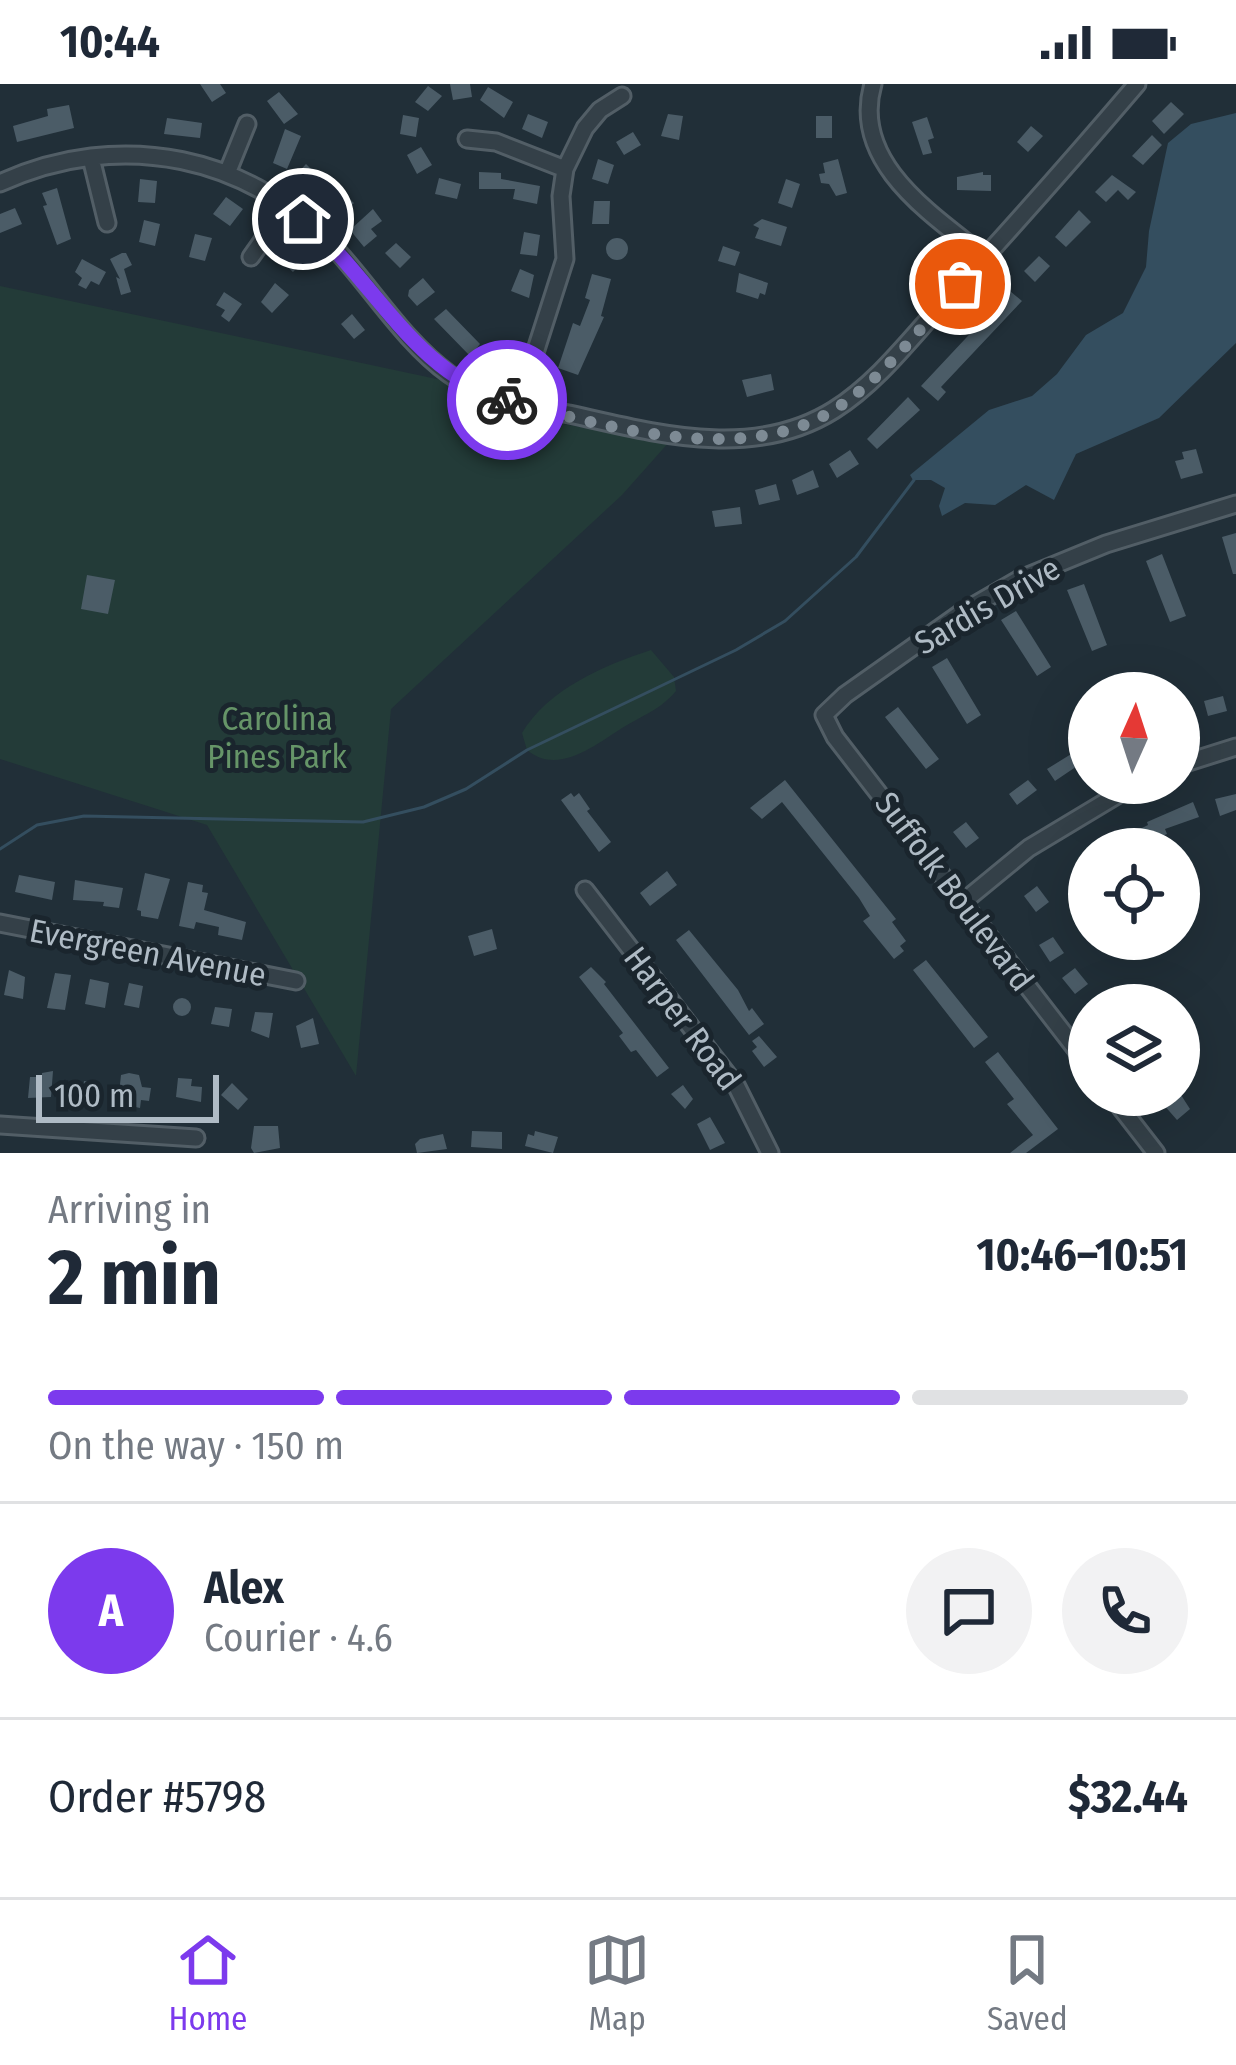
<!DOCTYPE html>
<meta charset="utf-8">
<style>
:root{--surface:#fff;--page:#f2f2f3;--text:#1f2937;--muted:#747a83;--line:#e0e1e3;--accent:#7c3aed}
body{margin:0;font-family:"Fira Sans Condensed",sans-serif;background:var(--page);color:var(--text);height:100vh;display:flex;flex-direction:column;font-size:45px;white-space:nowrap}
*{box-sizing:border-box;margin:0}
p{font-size:39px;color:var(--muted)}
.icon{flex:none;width:66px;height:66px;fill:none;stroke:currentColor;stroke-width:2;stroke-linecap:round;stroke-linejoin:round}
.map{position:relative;height:1069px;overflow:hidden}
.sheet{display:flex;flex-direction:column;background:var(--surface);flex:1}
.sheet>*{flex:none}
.needle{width:78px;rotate:3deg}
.fabs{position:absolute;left:1068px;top:588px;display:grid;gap:24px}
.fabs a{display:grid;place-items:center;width:132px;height:132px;border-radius:50%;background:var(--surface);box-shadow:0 12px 48px #0002;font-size:60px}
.scale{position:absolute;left:36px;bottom:30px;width:183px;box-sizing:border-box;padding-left:12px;border:6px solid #afbbc5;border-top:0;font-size:33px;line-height:42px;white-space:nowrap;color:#afbbc5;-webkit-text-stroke:9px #1a252d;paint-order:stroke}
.pin{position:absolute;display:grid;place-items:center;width:102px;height:102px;color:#fff;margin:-51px;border:6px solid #fff;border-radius:50%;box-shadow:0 3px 12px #0007}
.courier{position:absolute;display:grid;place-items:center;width:120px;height:120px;margin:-60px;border:9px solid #7c3aed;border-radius:50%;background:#fff;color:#222;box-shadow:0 3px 15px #0007}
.headline em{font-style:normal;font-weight:700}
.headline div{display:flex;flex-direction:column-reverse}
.headline{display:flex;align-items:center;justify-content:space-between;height:204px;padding:0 48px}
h1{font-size:78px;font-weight:700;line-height:90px}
.bar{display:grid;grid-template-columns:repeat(4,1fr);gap:18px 12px;align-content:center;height:144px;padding:0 48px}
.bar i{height:15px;border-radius:9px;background:var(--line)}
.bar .on{background:var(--accent)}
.bar p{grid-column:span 4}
.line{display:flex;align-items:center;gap:30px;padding:0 48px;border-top:3px solid var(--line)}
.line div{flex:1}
.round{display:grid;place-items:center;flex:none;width:126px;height:126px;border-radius:63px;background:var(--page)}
.status{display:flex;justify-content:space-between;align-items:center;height:84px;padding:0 60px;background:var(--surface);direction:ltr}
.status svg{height:33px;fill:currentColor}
.tab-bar{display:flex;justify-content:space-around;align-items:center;height:168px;border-top:3px solid var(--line);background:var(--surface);font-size:33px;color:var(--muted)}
.tab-bar a{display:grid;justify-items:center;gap:6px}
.tab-bar .on{color:var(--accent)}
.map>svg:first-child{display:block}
.green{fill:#233b38}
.water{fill:#344e5f}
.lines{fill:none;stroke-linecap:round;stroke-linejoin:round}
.stream{stroke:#344e5f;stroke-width:3}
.building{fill:#4b5c67}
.street-casing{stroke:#525e66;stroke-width:21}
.street{stroke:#344048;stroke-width:15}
.done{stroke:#7d8a94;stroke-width:12;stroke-dasharray:0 21.6}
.route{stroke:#7c3aed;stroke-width:15}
.labels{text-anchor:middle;stroke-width:10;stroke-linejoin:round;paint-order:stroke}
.street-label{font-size:33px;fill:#afbbc5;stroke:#1a252d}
.park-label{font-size:33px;fill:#669568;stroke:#1a252d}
</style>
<div class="status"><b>10:44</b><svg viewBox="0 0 49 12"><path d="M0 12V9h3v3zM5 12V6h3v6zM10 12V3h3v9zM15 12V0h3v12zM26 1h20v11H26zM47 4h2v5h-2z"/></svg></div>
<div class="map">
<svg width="1236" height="1069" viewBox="0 0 1236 1069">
<rect width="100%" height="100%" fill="#212f38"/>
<!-- green -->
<path class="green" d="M0,202L446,297C510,340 596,344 670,357L622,411L391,625L356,992L207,741L0,675Z
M651,566L674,593L676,607C660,626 643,631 622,644C595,661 558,692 527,666L522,649C548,605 605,581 651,566Z"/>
<!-- water -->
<path class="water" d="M1236,29V259L1159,334L1076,370L1054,416L1026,401L995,421L965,419L942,432L939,422L945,404L931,396H913L910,391L989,326L1032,312L1057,290L1086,251L1123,229L1146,183L1149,147L1168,59L1191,40Z"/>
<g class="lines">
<!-- stream -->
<path class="stream" d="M0,765L37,741L84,732L363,738L424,723L466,705L527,666L736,566L785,537L856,473L914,396"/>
</g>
<!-- building -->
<path class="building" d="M200,0H220L226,9L212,18Z
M450,0H470L472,13L453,16Z
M428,2L442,12L428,27L415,18Z
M488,3L513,18L504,34L480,16Z
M279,8L298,30L284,40L267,17Z
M1171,18L1184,30L1164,50L1152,37Z
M69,21L74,44L17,58L13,42L48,32L47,25Z
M528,30L548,38L542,54L522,45Z
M668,30L683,32L679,56L661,52Z
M403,31L419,34L416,53L400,50Z
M816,32H832V54H816Z
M927,33L934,54L928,56L932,69L923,71L912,38Z
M167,34L202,39L200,54L164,50Z
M1031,42L1043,52L1028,68L1017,58Z
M285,45L301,52L287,85L273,79Z
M633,48L641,61L624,71L616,58Z
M1152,51L1162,61L1143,81L1132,72Z
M421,63L432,81L417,90L407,71Z
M598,75L614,81L608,100L592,95Z
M838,75L847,109L836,112L829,100L821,99L819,90L825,89L823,79Z
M306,80L336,110L340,106L354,119L340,133L296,91Z
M479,88L501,89V95L540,102L537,120L513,115L515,105H479Z
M983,88V91H991V107L957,106V93Z
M1112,91L1136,108L1128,116L1118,106L1106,118L1095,108Z
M439,94L461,100L457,115L435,110Z
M140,95L157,97L155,119L138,118Z
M786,95L800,100L792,124L778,119Z
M57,104L71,155L57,161L43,122L47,121L42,109Z
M226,113L243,125L230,142L213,130Z
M594,117H610L609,140H592Z
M15,124L22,140L0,149V130Z
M373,125L382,137L371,145L377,152L364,163L350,146Z
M1079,126L1091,138L1066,163L1055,153Z
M762,135L787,143L781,162L755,154L759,144L753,141Z
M144,136L160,140L155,162L139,158Z
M524,148L540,151L537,172L520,170Z
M195,150L212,154L205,177L189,173Z
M606 165a11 11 0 1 1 22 0a11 11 0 1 1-22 0Z
M396,159L411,173L400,184L385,169Z
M297,160L309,171L293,188L281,177Z
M723,162L740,168L735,182L718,177Z
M122,169H126L132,181L124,185L131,208L121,211L116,193L120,195L110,175Z
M1039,172L1050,182L1035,198L1024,187Z
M82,175L106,188L99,201L91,197L86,205L78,201L82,194L75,188Z
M520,185L534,191L529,214L511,207Z
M739,189L768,199L765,211L760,209L758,215L736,208Z
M592,190L611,195L601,232L604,233L578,291L558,284L573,239L580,242L590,216L585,214Z
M423,194L435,208L417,222L408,212L409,206Z
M275,199L289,211L272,229L261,218Z
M1010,207L1022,217L941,303L946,308L938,317L921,302Z
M224,208L242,220L229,238L221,232L225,226L216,221Z
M446,225L480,260L470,272L434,235Z
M352,230L365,246L354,255L341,240Z
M771,290L774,306L747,313L742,296Z
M908,313L920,326L877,365L867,355Z
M1196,365L1203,389L1181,395L1175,377L1184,375L1182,368Z
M850,366L859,380L837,394L829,380Z
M813,386L819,403L797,411L792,396Z
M776,400L780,416L759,421L755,406Z
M740,423L742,440L715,443L712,427Z
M1236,449V490H1233L1222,453Z
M1162,470L1186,532L1170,538L1146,477Z
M87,491L115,496L108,530L81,525Z
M1084,500L1107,561L1092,567L1067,506Z
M1016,527L1051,583L1037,592L1001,536Z
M947,574L981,631L967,640L932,583Z
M1223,612L1227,627L1208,632L1204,617Z
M898,623L939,675L926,685L885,633Z
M1089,659V674L1055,697L1047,685Z
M785,696L896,835L892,838L906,857L900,862L904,867L894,875L863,837L870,832L859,814L782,718L762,735L750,724Z
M1028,696L1037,706L1017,721L1009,710Z
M571,709L574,713L579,709L590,725L587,727L611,758L599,768L561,716Z
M1236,710V726L1220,732L1215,715Z
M1193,718L1199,733L1165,745L1167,750L1155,755L1158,761L1149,765H1113L1141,748L1140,745L1148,741L1147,738Z
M966,738L979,754L966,764L953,748Z
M667,787L677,801L650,822L640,809Z
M145,789L170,795L158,835L141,832V827L137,826Z
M19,791L55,798L52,816L15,808Z
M75,796L123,804L119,824L103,822L104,818L73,816Z
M188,798L203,801L202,808L208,809L204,826L246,838L242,856L218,851L219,843L196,838L194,845L179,842Z
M1037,802L1049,818L1036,828L1024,812Z
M492,845L497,865L474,872L468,852Z
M689,846L738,906L749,927L752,924L764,940L749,951L676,856Z
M1053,853L1064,869L1050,878L1039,861Z
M926,876L988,953L974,964L913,886Z
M591,883L606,898L604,900L669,984L657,993L636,966L631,968L619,952L623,949L579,893Z
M1075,884L1088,900L1075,910L1062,894Z
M9,886L25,893L23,915L4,911Z
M55,889L71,891L65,926L47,924Z
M90,895L109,899L105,924L85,920Z
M129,899L143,902L139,924L124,921Z
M173 923a9 9 0 1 1 18 0a9 9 0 1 1-18 0Z
M215,923L232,925L229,943L211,940Z
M255,928L273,929L269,954L251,947Z
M313,934L319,960L301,964L296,942Z
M759,952L777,973L764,983L752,967L757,963L752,957Z
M998,968L1058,1045L1026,1069H1010L1033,1051L1007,1020L1014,1015L985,978Z
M53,987L51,1013L28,1014L30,993H42V989Z
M129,989L139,991L142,1003L151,1004L149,1017L141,1016L140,1024L118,1019L121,991Z
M178,994L192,995L191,1002L202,1003L201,1018L176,1013Z
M84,997L97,998L95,1017L70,1018L72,1004L83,1005Z
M232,999L248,1015L238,1026L221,1011Z
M683,1001L693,1015L685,1025L671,1010Z
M1174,1011H1181L1190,1025L1177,1036L1163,1020Z
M710,1033L725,1059L710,1066L697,1040Z
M254,1042H278L280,1064L254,1069L251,1064Z
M472,1047L502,1048V1065L471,1063Z
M535,1047L558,1053L553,1069L525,1062L528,1050L534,1052Z
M443,1050L447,1065L417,1069L415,1060L420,1055Z"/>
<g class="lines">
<defs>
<path id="street" d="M873,0C850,79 933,131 985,173
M467,55L496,58L565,85
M91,74L107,139
M228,87L247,40
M0,99C120,44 252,71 339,169C375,209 406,259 449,290C483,315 528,322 569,330C655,349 753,377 834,326C877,299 910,255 944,218C1010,146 1074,74 1137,0
M251,173L287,122
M523,321L532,278L565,175L561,112L565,85L585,44L600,26L622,12
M1179,681L1236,663
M585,806L737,1003L770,1069
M962,819L1029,764L1137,699
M0,839L296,897
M1089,982L835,653L824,631L845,611L961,529L1018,496L1106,460L1236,420
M1111,1011L1156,1069
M0,1041L196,1054"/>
</defs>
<!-- street casing -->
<use href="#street" class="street-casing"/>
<!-- street -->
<use href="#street" class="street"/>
</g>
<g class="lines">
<!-- done -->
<path class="done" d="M507,316C605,343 746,384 837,324C885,292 922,242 960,200"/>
<!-- route -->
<path class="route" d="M303,135C373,194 414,290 507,316"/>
</g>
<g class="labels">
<!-- street labels -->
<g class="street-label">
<text transform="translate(987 521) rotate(-30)" y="12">Sardis Drive</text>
<text transform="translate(955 807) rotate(53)" y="12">Suffolk Boulevard</text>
<text transform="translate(148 868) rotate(11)" y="12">Evergreen Avenue</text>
<text transform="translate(683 934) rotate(53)" y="12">Harper Road</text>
</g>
<!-- park labels -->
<g class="park-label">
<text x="277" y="646">Carolina<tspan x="277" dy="38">Pines Park</tspan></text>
</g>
</g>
</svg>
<div class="fabs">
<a><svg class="needle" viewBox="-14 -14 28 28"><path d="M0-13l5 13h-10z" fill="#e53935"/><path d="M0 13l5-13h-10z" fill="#747a83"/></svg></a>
<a><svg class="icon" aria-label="locate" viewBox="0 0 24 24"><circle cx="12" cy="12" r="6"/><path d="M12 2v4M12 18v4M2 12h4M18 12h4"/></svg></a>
<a><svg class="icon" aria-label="layers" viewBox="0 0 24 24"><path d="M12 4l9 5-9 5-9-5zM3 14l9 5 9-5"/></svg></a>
</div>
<div class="scale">100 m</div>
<div class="pin" style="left:960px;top:200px;background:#ea580c"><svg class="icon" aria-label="bag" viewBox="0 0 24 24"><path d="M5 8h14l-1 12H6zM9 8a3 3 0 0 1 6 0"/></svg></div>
<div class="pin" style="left:303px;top:135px;background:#1f2937"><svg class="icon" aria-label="home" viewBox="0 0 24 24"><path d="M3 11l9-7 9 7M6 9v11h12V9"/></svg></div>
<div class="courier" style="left:507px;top:316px"><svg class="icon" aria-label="bike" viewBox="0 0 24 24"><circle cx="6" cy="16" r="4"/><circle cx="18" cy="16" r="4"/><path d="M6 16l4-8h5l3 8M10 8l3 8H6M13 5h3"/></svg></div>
</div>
<section class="sheet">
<div class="headline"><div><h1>2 min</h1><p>Arriving in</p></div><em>10:46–10:51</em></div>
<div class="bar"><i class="on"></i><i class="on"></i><i class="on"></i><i></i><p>On the way · 150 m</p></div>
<div class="line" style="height:216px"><b class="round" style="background:var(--accent);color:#fff">A</b><div><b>Alex</b><p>Courier · 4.6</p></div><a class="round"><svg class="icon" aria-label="chat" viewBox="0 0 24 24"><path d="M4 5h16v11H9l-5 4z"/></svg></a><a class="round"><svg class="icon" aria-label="phone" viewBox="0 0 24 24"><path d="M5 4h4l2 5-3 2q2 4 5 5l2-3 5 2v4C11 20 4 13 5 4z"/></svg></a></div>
<div class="line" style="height:156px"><div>Order #5798</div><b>$32.44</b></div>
</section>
<nav class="tab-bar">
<a class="on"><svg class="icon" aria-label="home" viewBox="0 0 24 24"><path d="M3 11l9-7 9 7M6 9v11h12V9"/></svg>Home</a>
<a><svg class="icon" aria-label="map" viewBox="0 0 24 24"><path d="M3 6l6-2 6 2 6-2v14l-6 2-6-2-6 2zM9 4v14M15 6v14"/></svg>Map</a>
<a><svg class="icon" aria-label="saved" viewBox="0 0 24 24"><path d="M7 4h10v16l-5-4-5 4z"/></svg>Saved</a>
</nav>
